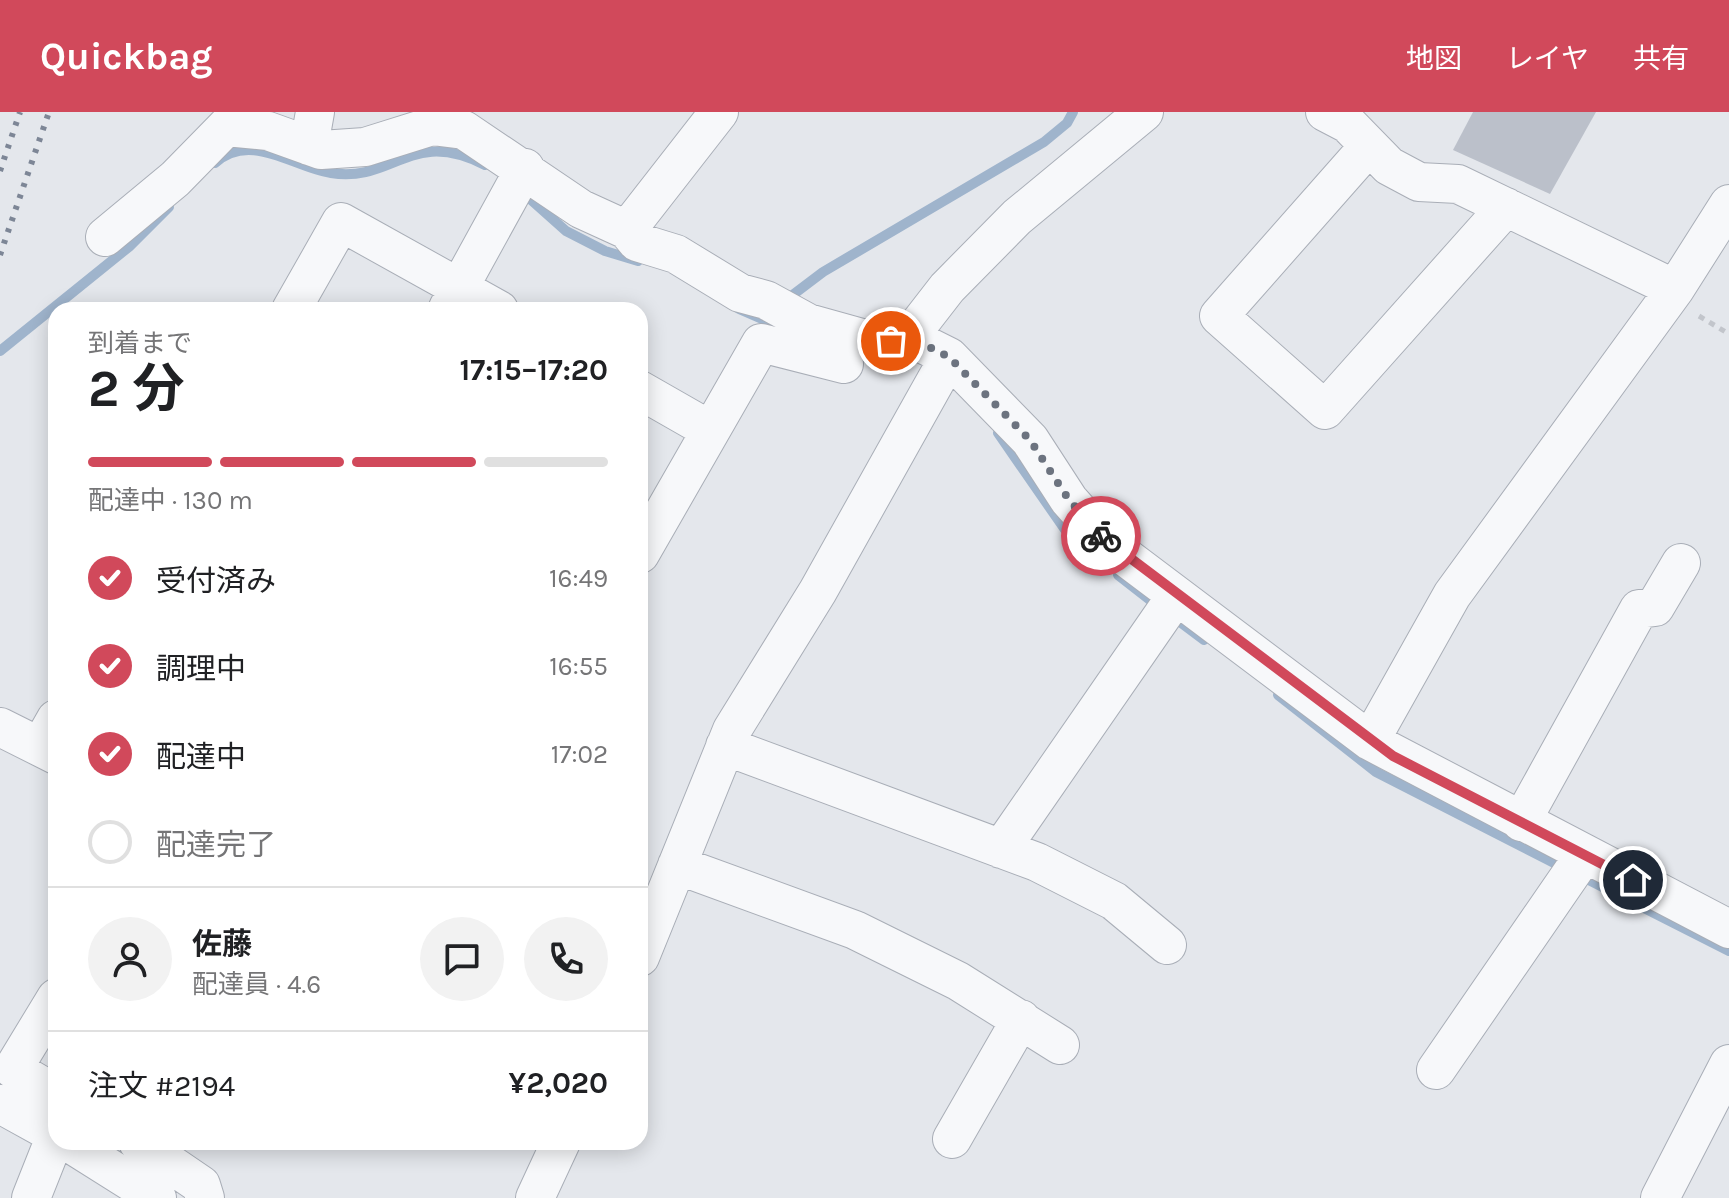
<!DOCTYPE html>
<html lang="ja">
<meta charset="utf-8">
<style>
:root{--surface:#fff;--page:#f2f2f2;--text:#202124;--muted:#757577;--line:#e0e0e0;--accent:#d1495b}
body{margin:0;font-family:Karla,"Noto Sans JP",sans-serif;background:var(--page);color:var(--text);height:100vh;display:flex;flex-direction:column;font-size:30px;white-space:nowrap}
*{box-sizing:border-box;margin:0}
p{font-size:26px;color:var(--muted)}
.icon{flex:none;width:44px;height:44px;fill:none;stroke:currentColor;stroke-width:2;stroke-linecap:round;stroke-linejoin:round}
.map{position:relative;flex:1;overflow:hidden}
.drawer{position:absolute;left:48px;top:190px;width:600px;height:848px;display:flex;flex-direction:column;background:var(--surface);border-radius:24px;box-shadow:0 4px 20px #0003}
.drawer>*{flex:none}
.pin{position:absolute;display:grid;place-items:center;width:68px;height:68px;color:#fff;margin:-34px;border:4px solid #fff;border-radius:50%;box-shadow:0 2px 8px #0007}
.courier{position:absolute;display:grid;place-items:center;width:80px;height:80px;margin:-40px;border:6px solid #d1495b;border-radius:50%;background:#fff;color:#222;box-shadow:0 2px 10px #0007}
.head em{font-style:normal;font-weight:700}
.head div{display:flex;flex-direction:column-reverse}
.head{display:flex;align-items:center;justify-content:space-between;height:136px;padding:0 40px}
h1{font-size:52px;font-weight:700;line-height:60px}
.bar{display:grid;grid-template-columns:repeat(4,1fr);gap:12px 8px;align-content:center;height:96px;padding:0 40px}
.bar i{height:10px;border-radius:6px;background:var(--line)}
.bar .selected{background:var(--accent)}
.bar p{grid-column:span 4}
.line{display:flex;align-items:center;gap:20px;padding:0 40px;border-top:2px solid var(--line)}
.line div{flex:1}
.round{display:grid;place-items:center;flex:none;width:84px;height:84px;border-radius:42px;background:var(--page)}
ol{padding:0 40px;list-style:none}
li{display:flex;align-items:center;gap:24px;height:88px}
li p{margin-inline-start:auto}
li .icon{padding:8px;border-radius:50%;background:var(--accent);color:#fff;stroke-width:4}
li:last-child{color:var(--muted)}
li i{width:44px;height:44px;border:4px solid var(--line);border-radius:50%}
header{display:flex;align-items:center;gap:48px;box-sizing:border-box;height:112px;padding:0 40px;background:var(--accent);color:#fff}
header strong{font-size:38px}
nav{display:flex;gap:44px;margin-inline-start:auto;font-size:28px}
.map>svg:first-child{display:block}
.lines{fill:none;stroke-linecap:round;stroke-linejoin:round}
.stream{stroke:#9fb4cc;stroke-width:10}
.building{fill:#bbc0ca}
.minor-casing{stroke:#a9aeb7;stroke-width:40}
.path{stroke:#c2c5cb;stroke-width:5;stroke-dasharray:6 6;stroke-linecap:butt}
.minor{stroke:#f7f8fa;stroke-width:38}
.rail{stroke:#7d8696;stroke-width:6;stroke-dasharray:4 8;stroke-linecap:butt}
.done{stroke:#6c737f;stroke-width:8;stroke-dasharray:0 14.4}
.route{stroke:#d1495b;stroke-width:10}
</style>
<header>
<strong>Quickbag</strong>
<nav><a>地図</a><a>レイヤ</a><a>共有</a></nav>
</header>
<div class="map">
<svg width="1729" height="1086" viewBox="0 0 1729 1086">
<rect width="100%" height="100%" fill="#e4e7ec"/>
<g class="lines">
<!-- stream -->
<path class="stream" d="M215,51C250,19 293,55 331,61C394,71 410,15 485,53
M520,78L566,119L605,139L638,149
M786,188L823,160L1044,30L1067,11L1073,0
M739,197L776,213
M0,239L130,134L169,95
M998,321L1068,422L1096,445
M1118,463L1159,495
M1172,504L1204,528
M1278,583L1376,660L1564,756
M1579,763L1729,839"/>
</g>
<!-- building -->
<path class="building" d="M1473,0H1596L1550,82L1453,38Z"/>
<g class="lines">
<defs>
<path id="minor" d="M1325,0L1348,12L1389,54L1419,70L1458,72L1675,177
M309,34L315,0
M1369,34L1219,204L1325,298L1506,95
M627,118L637,130L676,142L740,181L766,188L808,211L869,228L891,229L909,225L949,245
M105,125L175,67L226,15L268,19L321,38L365,35L432,14L464,18L581,97L627,118L719,0
M448,196L525,56
M291,198L341,110L499,198
M909,225L947,176L1017,105L1144,0
M640,278L710,318
M640,442L761,231L844,252
M0,615L56,643
M1370,629L1452,483L1675,177L1729,92
M725,634L1037,750L1114,789L1167,833
M40,635L56,607
M1521,710L1639,497L1655,495L1681,451
M1001,737L1176,484
M677,753L855,818L958,869L1060,933
M640,845L732,618L818,479L949,245L1030,328L1069,388L1107,431L1370,629L1729,817
M56,886L13,957L56,982
M1436,958L1584,743
M0,992L56,1023
M952,1027L1021,907
M68,1030L157,1086
M138,1030L201,1073L205,1086
M31,1086L56,1023
M535,1086L561,1030
M1660,1086L1729,952"/>
</defs>
<!-- minor casing -->
<use href="#minor" class="minor-casing"/>
<!-- path -->
<path class="path" d="M1699,204L1729,222"/>
<!-- minor -->
<use href="#minor" class="minor"/>
<!-- rail -->
<path class="rail" d="M0,59L20,0
M0,143L49,0"/>
</g>
<g class="lines">
<!-- done -->
<path class="done" d="M891,229L909,225L949,245L1030,328L1069,388L1101,424"/>
<!-- route -->
<path class="route" d="M1101,424L1393,644L1633,768"/>
</g>
</svg>
<div class="pin" style="left:891px;top:229px;background:#ea580c"><svg class="icon" aria-label="bag" viewBox="0 0 24 24"><path d="M5 8h14l-1 12H6zM9 8a3 3 0 0 1 6 0"/></svg></div>
<div class="pin" style="left:1633px;top:768px;background:#1f2937"><svg class="icon" aria-label="home" viewBox="0 0 24 24"><path d="M3 11l9-7 9 7M6 9v11h12V9"/></svg></div>
<div class="courier" style="left:1101px;top:424px"><svg class="icon" aria-label="bike" viewBox="0 0 24 24"><circle cx="6" cy="16" r="4"/><circle cx="18" cy="16" r="4"/><path d="M6 16l4-8h5l3 8M10 8l3 8H6M13 5h3"/></svg></div>
<section class="drawer">
<div class="head"><div><h1>2 分</h1><p>到着まで</p></div><em>17:15–17:20</em></div>
<div class="bar"><i class="selected"></i><i class="selected"></i><i class="selected"></i><i></i><p>配達中 · 130 m</p></div>
<ol>
<li><svg class="icon" aria-label="check" viewBox="0 0 24 24"><path d="M5 12l5 5 9-10"/></svg>受付済み<p>16:49</p></li>
<li><svg class="icon" aria-label="check" viewBox="0 0 24 24"><path d="M5 12l5 5 9-10"/></svg>調理中<p>16:55</p></li>
<li><svg class="icon" aria-label="check" viewBox="0 0 24 24"><path d="M5 12l5 5 9-10"/></svg>配達中<p>17:02</p></li>
<li><i></i>配達完了</li>
</ol>
<div class="line" style="height:144px"><a class="round"><svg class="icon" aria-label="person" viewBox="0 0 24 24"><circle cx="12" cy="8" r="4"/><path d="M4 21q1-7 8-7t8 7"/></svg></a><div><b>佐藤</b><p>配達員 · 4.6</p></div><a class="round"><svg class="icon" aria-label="chat" viewBox="0 0 24 24"><path d="M4 5h16v11H9l-5 4z"/></svg></a><a class="round"><svg class="icon" aria-label="phone" viewBox="0 0 24 24"><path d="M5 4h4l2 5-3 2q2 4 5 5l2-3 5 2v4C11 20 4 13 5 4z"/></svg></a></div>
<div class="line" style="height:104px"><div>注文 #2194</div><b>¥2,020</b></div>
</section>
</div>
